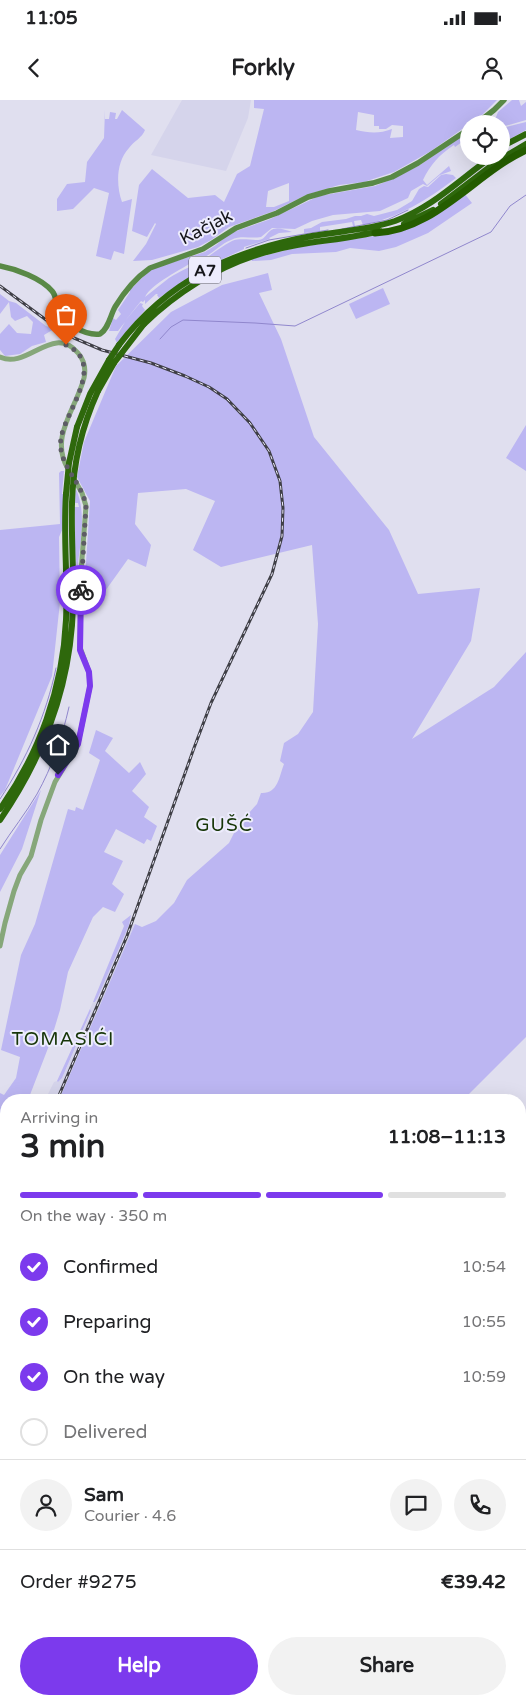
<!DOCTYPE html>
<meta charset="utf-8">
<style>
:root{--surface:#fff;--page:#f2f2f2;--text:#202124;--muted:#757577;--line:#e0e0e0;--accent:#7c3aed}
body{margin:0;font-family:"Varela Round",sans-serif;background:var(--page);color:var(--text);height:100vh;display:flex;flex-direction:column;font-size:19px;white-space:nowrap}
*{box-sizing:border-box;margin:0}
p{font-size:16px;color:var(--muted)}
.icon{flex:none;width:28px;height:28px;fill:none;stroke:currentColor;stroke-width:2;stroke-linecap:round;stroke-linejoin:round}
.map{position:relative;flex:1;overflow:hidden}
.drawer{position:absolute;left:0px;top:994px;width:526px;height:611px;display:flex;flex-direction:column;background:var(--surface);border-radius:20px 20px 0 0;box-shadow:0 5px 20px #0002}
.drawer>*{flex:none}
.buttons{position:absolute;left:460px;top:15px;display:grid;gap:10px}
.buttons a{display:grid;place-items:center;width:50px;height:50px;border-radius:50%;background:var(--surface);box-shadow:0 5px 20px #0002;font-size:25px}
.pin{position:absolute;display:grid;place-items:center;width:42px;height:42px;color:#fff;margin:-51px -21px;border-radius:50% 50% 50% 0;rotate:-45deg;box-shadow:0 0 5px #0007}
.pin .icon{rotate:45deg}
.courier{position:absolute;display:grid;place-items:center;width:50px;height:50px;margin:-25px;border:4px solid #7c3aed;border-radius:50%;background:#fff;color:#222;box-shadow:0 1px 6px #0007}
.headline em{font-style:normal;font-weight:700}
.headline div{display:flex;flex-direction:column-reverse}
.headline{display:flex;align-items:center;justify-content:space-between;height:85px;padding:0 20px}
h1{font-size:32px;font-weight:700;line-height:38px}
.bar{display:grid;grid-template-columns:repeat(4,1fr);gap:8px 5px;align-content:center;height:60px;padding:0 20px}
.bar i{height:6px;border-radius:4px;background:var(--line)}
.bar .active{background:var(--accent)}
.bar p{grid-column:span 4}
.line{display:flex;align-items:center;gap:12px;padding:0 20px;border-top:1px solid var(--line)}
.line div{flex:1}
.round{display:grid;place-items:center;flex:none;width:52px;height:52px;border-radius:26px;background:var(--page)}
ol{padding:0 20px;list-style:none}
li{display:flex;align-items:center;gap:15px;height:55px}
li p{margin-inline-start:auto}
li .icon{padding:5px;border-radius:50%;background:var(--accent);color:#fff;stroke-width:4}
li:last-child{color:var(--muted)}
li i{width:28px;height:28px;border:2px solid var(--line);border-radius:50%}
.cta{display:flex;gap:10px;margin-top:auto;padding:10px 20px}
.cta a{flex:1;height:58px;border-radius:30px;background:var(--accent);color:#fff;font-size:20px;font-weight:700;line-height:58px;text-align:center}
.cta a+a{background:var(--page);color:var(--text)}
.status{display:flex;justify-content:space-between;align-items:center;height:35px;padding:0 25px;background:var(--surface);direction:ltr}
.status svg{height:14px;fill:currentColor}
header{display:flex;justify-content:space-between;align-items:center;height:65px;padding:0 20px;background:var(--surface);font-size:22px;font-weight:700}
.map>svg:first-child{display:block}
.built{fill:#d5d4eb}
.green{fill:#bcb6f2;fill-rule:evenodd}
.lines{fill:none;stroke-linecap:round;stroke-linejoin:round}
.stream{stroke:#9087cd;stroke-width:1}
.tertiary{stroke:#86a77a;stroke-width:5}
.secondary{stroke:#598946;stroke-width:5.5}
.trunk{stroke:#2e680c;stroke-width:6}
.motorway{stroke:#255d00;stroke-width:7}
.rail-casing{stroke:#3f3f46;stroke-width:3}
.rail{stroke:#edecfd;stroke-width:1;stroke-dasharray:4;stroke-linecap:butt}
.trunk-bridge{stroke:#2e680c;stroke-width:6}
.done{stroke:#5d5c65;stroke-width:5;stroke-dasharray:0 9}
.route{stroke:#7c3aed;stroke-width:6}
.labels{text-anchor:middle;stroke-width:4;stroke-linejoin:round;paint-order:stroke}
.shield{fill:#edecfd;stroke:#56565f;stroke-width:1}
.shield-label{font-size:16px;font-weight:bold;fill:#16161b}
.street-label{font-size:18px;fill:#16161b;stroke:#edecfd}
.neighbourhood-label{font-size:19px;letter-spacing:1px;fill:#173608;stroke:#edecfd}
</style>
<div class="status"><b>11:05</b><svg viewBox="0 0 49 12"><path d="M0 12V9h3v3zM5 12V6h3v6zM10 12V3h3v9zM15 12V0h3v12zM26 1h20v11H26zM47 4h2v5h-2z"/></svg></div>
<header><svg class="icon" aria-label="back" viewBox="0 0 24 24"><path d="M15 5l-7 7 7 7"/></svg>Forkly<svg class="icon" aria-label="person" viewBox="0 0 24 24"><circle cx="12" cy="8" r="4"/><path d="M4 21q1-7 8-7t8 7"/></svg></header>
<div class="map">
<svg width="526" height="1604" viewBox="0 0 526 1604">
<rect width="100%" height="100%" fill="#e0dfef"/>
<!-- built -->
<path class="built" d="M182,0H251L248,18L226,71L151,55Z
M135,824L59,1000H45L54,982L57,981L58,982L62,978L91,912L90,909L93,902H96L129,825Z
M526,1023V1604H76L81,1599H520V1025Z"/>
<!-- green -->
<path class="green" d="M254,0H497L482,15L431,51L394,72L364,82L339,85L306,95L274,111L229,127L211,140L198,147L152,160L133,161L146,144L156,124L155,123L147,137L132,131L139,85L152,69L188,98L215,95L224,102L237,74L250,66L264,9L254,8ZM358,12L374,15V26H379V29H386L392,25L403,26V37L390,38L392,29C379,34 369,33 356,30ZM289,83V101L274,107H266L268,91Z
M512,0H519L521,6L526,2V20L505,26L501,29V24H490L496,17L498,12Z
M105,10V19H109L110,12L116,13L115,19H117L122,10L145,30C142,38 134,41 129,48C116,62 116,85 122,102L132,99L124,154L114,151L111,160L96,156L109,93L94,88L73,109L57,111V99L67,84L85,82L87,62L104,38Z
M526,22V30L501,44V31L506,27Z
M469,31V37L455,47L454,45C440,54 430,65 423,80L427,85L449,66L451,71L440,75L427,86L423,84L411,91L408,98L380,111L333,115L312,121L295,129L272,128L261,137C250,139 241,135 231,140C221,144 214,152 205,157C201,158 197,159 194,161C182,169 151,184 145,197C153,191 161,184 169,178C181,170 194,166 206,158C215,152 222,146 232,141C242,137 257,142 262,139C265,138 267,133 270,131C276,126 285,130 292,132L279,133L269,138L270,139L244,147V149L199,170L159,198L157,195L158,194H156L145,204V200L143,202L141,201L125,221L140,203L143,204L142,206L145,210L117,243L115,239L125,222L118,231H109L113,218L116,220L121,214L118,210L130,192V190L146,174L154,168L205,152L216,145L230,133L239,130L268,120L319,96L375,86L390,80L420,65Z
M446,74L453,75L456,78C427,100 398,118 363,125L361,120L354,121L355,126H353L352,122L320,127V131L304,133V129L311,128L322,122L346,119L355,116H361L367,114L374,116L397,110L412,101L419,89L424,86L428,87L441,75Z
M464,93L472,103L428,133L396,147L379,151L350,148L336,152L292,154L271,160L252,161L251,159L299,147L388,134Z
M268,173L272,190L259,193L281,239L314,337L389,430L418,494L480,488L471,541L412,639L494,587L526,552V937L463,1000H59L135,824L142,827L156,821L174,803L187,780L229,743L241,719L248,714L257,704L261,693C278,694 279,677 284,664L280,661L284,643L298,634L313,612L318,524L312,445L221,467L193,450L215,401L186,389L138,393L135,424L151,445L146,467L128,459L103,494L89,499L88,482L85,479L90,401L77,377L84,342L116,266L171,212L222,185Z
M383,188L390,204L356,219L349,204Z
M0,194L9,201L16,203L46,226L54,229L44,235L46,242L32,246L20,254L5,256L0,250V234L9,224L17,233L31,234L33,222L27,216L15,221L11,217L9,202L0,214Z
M526,325V371L506,358Z
M61,371H64L62,394H64L63,428L59,437L60,502L52,576L5,690L0,696V430L60,424L59,373Z
M76,389C87,414 80,444 77,471L75,448L74,407H79L78,403H75Z
M96,630L113,638L105,651L129,673L140,662L146,674L132,691L149,707L144,717L157,726L151,741L147,739L144,744L116,729L104,752L123,761L112,784L124,794L115,812L103,807L93,817L68,872L60,910L50,943L28,1000H6V1024L0,1033V993L4,995L16,978L20,957L1,950L21,855L35,824L68,709L75,711L76,707L83,710L100,660L89,653Z
M41,690L22,749L0,792V755Z
M131,815L129,825L98,897L95,902H93L90,909L91,911L62,978L58,982L57,981L89,911L93,902L124,826L122,822Z
M6,1104V1599H87L83,1604H0V1115Z"/>
<g class="lines">
<!-- stream -->
<path class="stream" d="M342,129L387,120L408,110
M246,148L269,140L328,130
M160,239L171,227L183,220L255,223L295,226L491,132L510,106L526,95
M0,699C27,658 46,616 56,568
M0,749C12,730 26,713 37,694C52,667 62,638 69,607"/>
<!-- tertiary -->
<path class="tertiary" d="M0,257C27,270 53,223 78,253C84,260 86,269 84,278C76,309 49,337 68,369
M0,846L5,823L14,791L20,775L31,756L41,720L55,682L78,644L90,586L89,572L80,547L81,472L86,406L82,393L74,379"/>
<!-- secondary -->
<path class="secondary" d="M476,24L494,10L504,0
M0,166C16,169 41,178 52,191C57,196 55,203 58,210C64,223 85,236 100,234C109,228 110,216 115,207C124,192 137,177 150,168L203,149L236,128L277,113L308,97L329,91L373,83L392,77L418,63L469,29
M520,1563L526,1561
M380,1604L400,1599"/>
<!-- trunk -->
<path class="trunk" d="M501,47L526,34
M441,104L499,60L526,44
M404,124L433,110
M144,224C188,182 238,155 297,145C325,140 353,138 380,131
M119,245C168,180 234,150 312,136C340,131 368,130 395,121C433,107 460,79 493,56
M98,291L114,263
M77,327L90,294L109,260
M0,709C39,654 63,588 66,520C68,478 63,436 66,394
M0,720C44,656 71,584 73,506C74,472 71,437 72,403"/>
<!-- motorway -->
<path class="motorway" d="M375,133C434,131 475,74 526,50"/>
<defs>
<path id="rail" d="M0,186L53,225L74,238L102,250L151,263L185,276L209,287L227,299L250,323L269,351L280,381L283,408L282,436L272,474L211,603L194,648L127,836L57,1000
M0,1108L6,1099
M520,1409L526,1408
M148,1604L150,1599"/>
</defs>
<!-- rail casing -->
<use href="#rail" class="rail-casing"/>
<!-- rail -->
<use href="#rail" class="rail"/>
<!-- trunk-bridge -->
<path class="trunk-bridge" d="M109,260L119,245
M114,263L144,224
M66,394L69,363L77,327
M72,403C73,364 82,326 98,291"/>
</g>
<g class="lines">
<!-- done -->
<path class="done" d="M66,245C107,263 66,310 61,338C57,365 82,381 86,406L81,490"/>
<!-- route -->
<path class="route" d="M58,675L78,644L90,586L89,572L80,550L81,490"/>
</g>
<g class="labels">
<!-- shield labels -->
<rect class="shield" x="189" y="156.5" width="32" height="27" rx="4"/>
<g class="shield-label">
<text x="205" y="176">A7</text>
</g>
<!-- street labels -->
<g class="street-label">
<text transform="translate(206 127) rotate(-27)" y="6">Kačjak</text>
</g>
<!-- neighbourhood labels -->
<g class="neighbourhood-label">
<text x="224" y="731">GUŠĆ</text>
<text x="63" y="945">TOMASIĆI</text>
</g>
</g>
</svg>
<div class="buttons">
<a><svg class="icon" aria-label="locate" viewBox="0 0 24 24"><circle cx="12" cy="12" r="6"/><path d="M12 2v4M12 18v4M2 12h4M18 12h4"/></svg></a>
</div>
<div class="pin" style="left:66px;top:245px;background:#ea580c"><svg class="icon" aria-label="bag" viewBox="0 0 24 24"><path d="M5 8h14l-1 12H6zM9 8a3 3 0 0 1 6 0"/></svg></div>
<div class="pin" style="left:58px;top:675px;background:#1f2937"><svg class="icon" aria-label="home" viewBox="0 0 24 24"><path d="M3 11l9-7 9 7M6 9v11h12V9"/></svg></div>
<div class="courier" style="left:81px;top:490px"><svg class="icon" aria-label="bike" viewBox="0 0 24 24"><circle cx="6" cy="16" r="4"/><circle cx="18" cy="16" r="4"/><path d="M6 16l4-8h5l3 8M10 8l3 8H6M13 5h3"/></svg></div>
<section class="drawer">
<div class="headline"><div><h1>3 min</h1><p>Arriving in</p></div><em>11:08–11:13</em></div>
<div class="bar"><i class="active"></i><i class="active"></i><i class="active"></i><i></i><p>On the way · 350 m</p></div>
<ol>
<li><svg class="icon" aria-label="check" viewBox="0 0 24 24"><path d="M5 12l5 5 9-10"/></svg>Confirmed<p>10:54</p></li>
<li><svg class="icon" aria-label="check" viewBox="0 0 24 24"><path d="M5 12l5 5 9-10"/></svg>Preparing<p>10:55</p></li>
<li><svg class="icon" aria-label="check" viewBox="0 0 24 24"><path d="M5 12l5 5 9-10"/></svg>On the way<p>10:59</p></li>
<li><i></i>Delivered</li>
</ol>
<div class="line" style="height:90px"><a class="round"><svg class="icon" aria-label="person" viewBox="0 0 24 24"><circle cx="12" cy="8" r="4"/><path d="M4 21q1-7 8-7t8 7"/></svg></a><div><b>Sam</b><p>Courier · 4.6</p></div><a class="round"><svg class="icon" aria-label="chat" viewBox="0 0 24 24"><path d="M4 5h16v11H9l-5 4z"/></svg></a><a class="round"><svg class="icon" aria-label="phone" viewBox="0 0 24 24"><path d="M5 4h4l2 5-3 2q2 4 5 5l2-3 5 2v4C11 20 4 13 5 4z"/></svg></a></div>
<div class="line" style="height:65px"><div>Order #9275</div><b>€39.42</b></div>
<div class="cta"><a>Help</a><a>Share</a></div>
</section>
</div>
